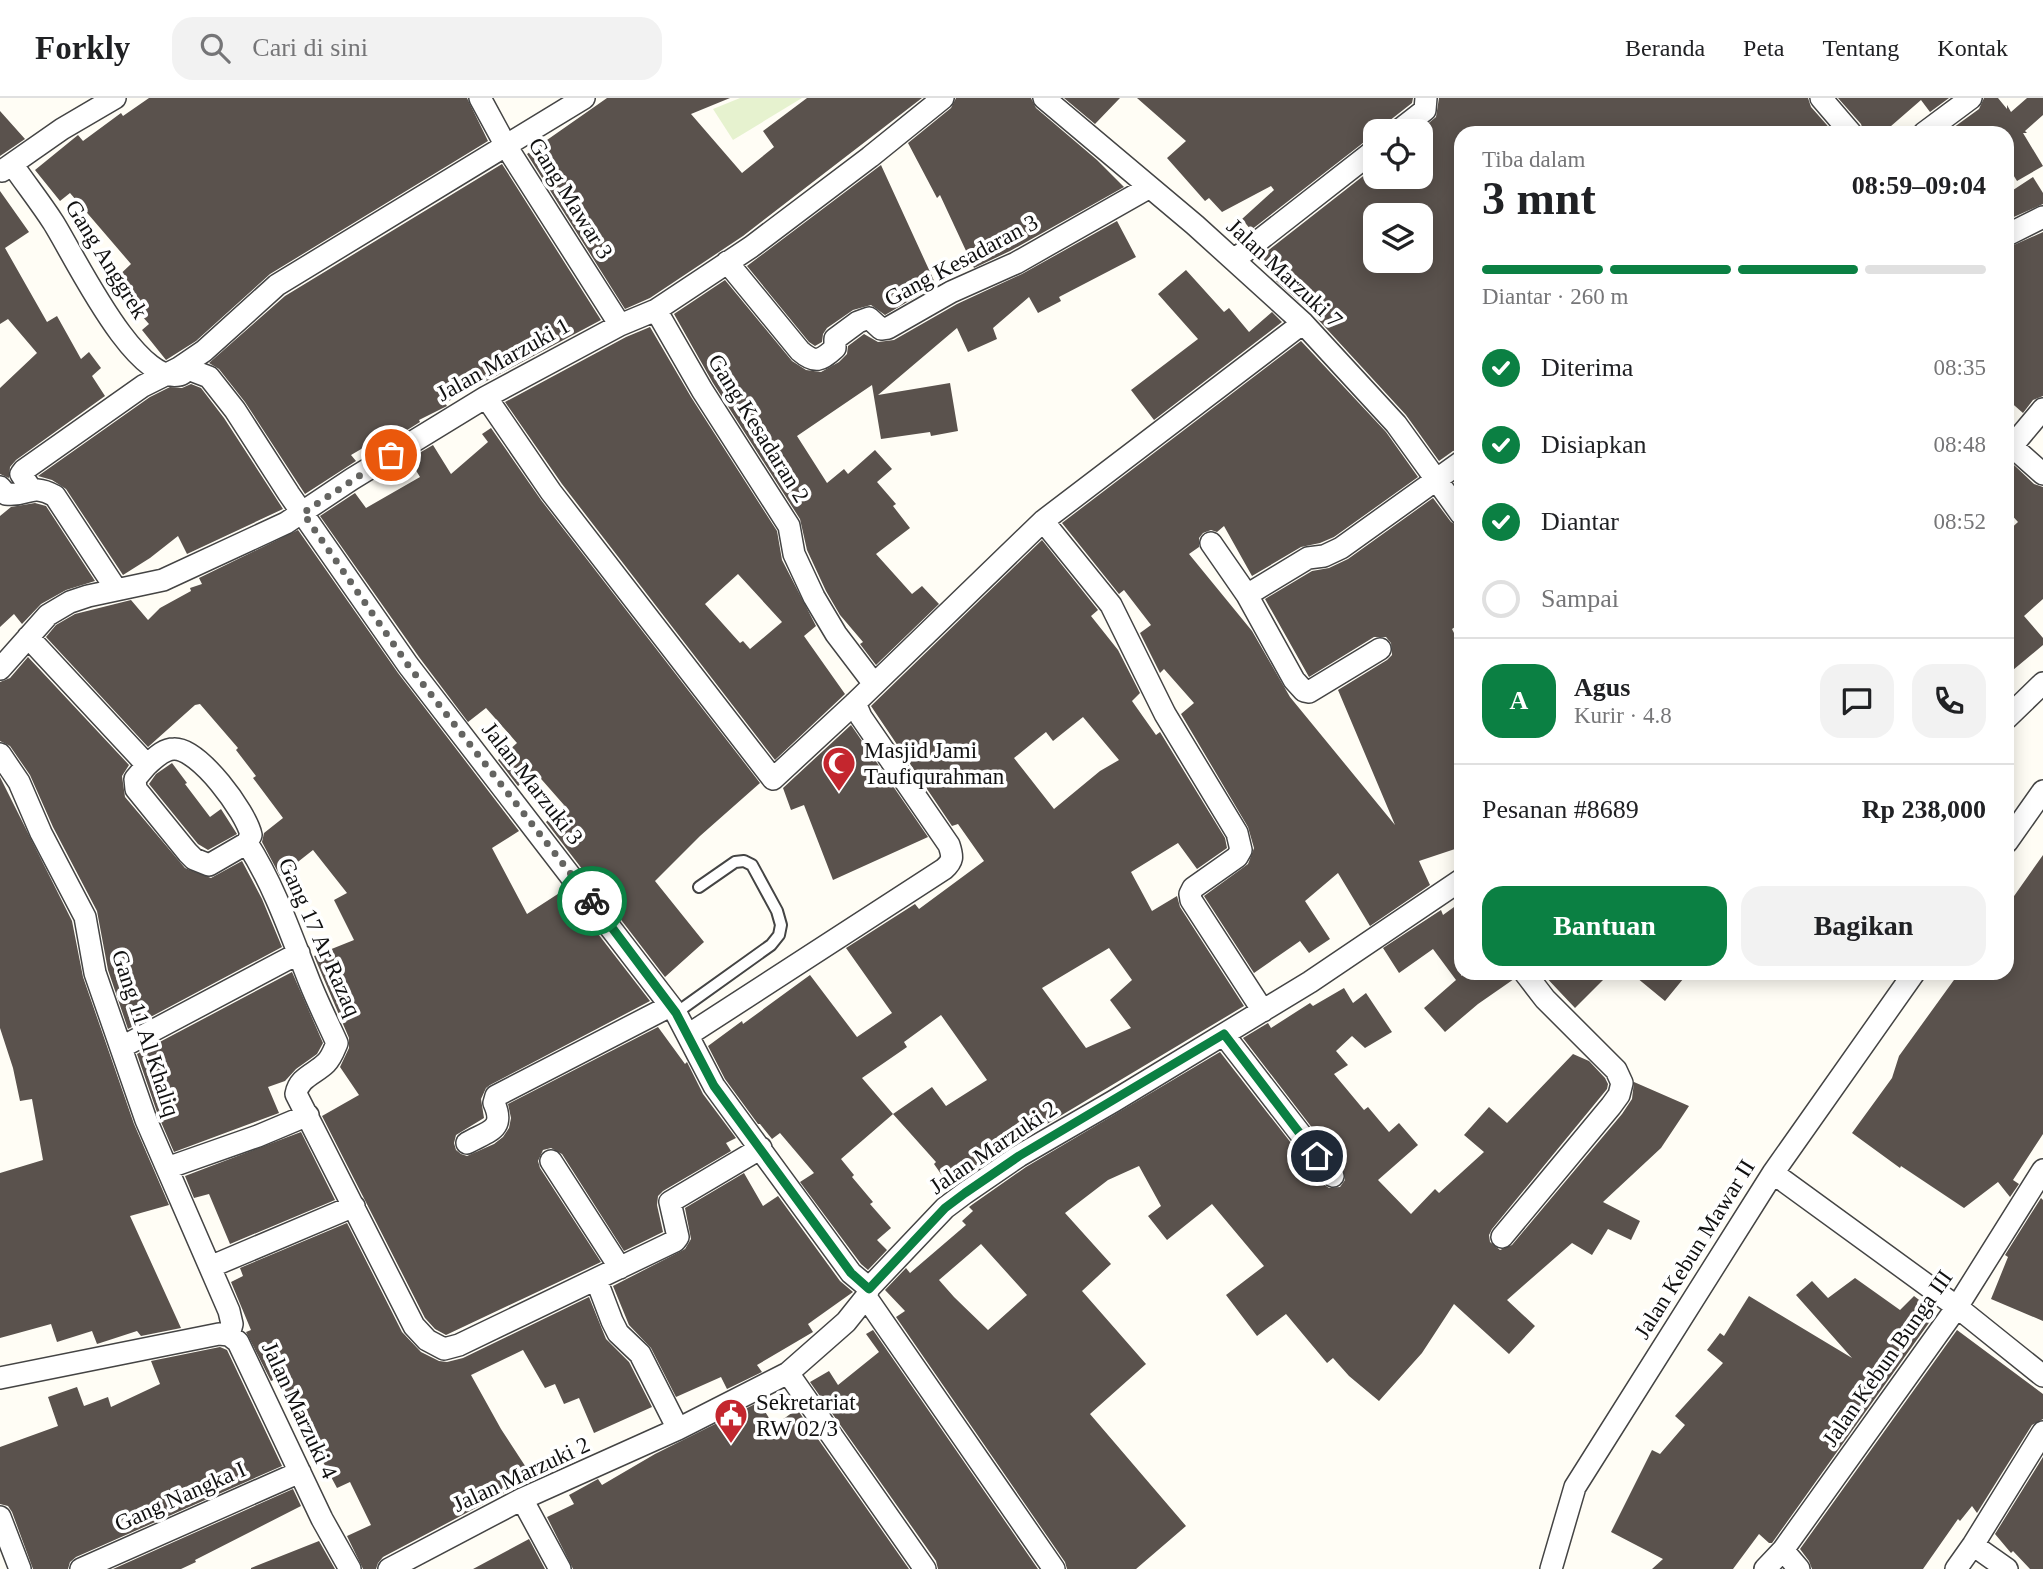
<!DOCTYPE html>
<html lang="id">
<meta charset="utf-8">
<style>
:root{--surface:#fff;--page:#f2f2f2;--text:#202124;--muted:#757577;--line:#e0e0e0;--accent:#0b8043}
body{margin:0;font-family:Georgia,serif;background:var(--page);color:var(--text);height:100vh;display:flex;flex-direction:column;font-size:26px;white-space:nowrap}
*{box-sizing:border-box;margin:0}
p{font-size:23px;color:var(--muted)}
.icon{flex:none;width:38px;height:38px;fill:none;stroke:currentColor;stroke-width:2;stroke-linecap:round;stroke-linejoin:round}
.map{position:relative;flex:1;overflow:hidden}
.side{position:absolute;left:1454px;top:28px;width:560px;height:854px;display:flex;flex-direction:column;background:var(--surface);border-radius:21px;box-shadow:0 4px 18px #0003}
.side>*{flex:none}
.fabs{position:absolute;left:1363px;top:21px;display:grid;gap:14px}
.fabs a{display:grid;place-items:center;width:70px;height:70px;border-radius:14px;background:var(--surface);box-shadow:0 4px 18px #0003;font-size:35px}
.pin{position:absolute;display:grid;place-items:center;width:60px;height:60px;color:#fff;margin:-30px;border:4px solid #fff;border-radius:50%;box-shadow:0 2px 7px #0007}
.courier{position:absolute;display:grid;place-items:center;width:70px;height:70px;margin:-35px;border:5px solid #0b8043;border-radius:50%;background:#fff;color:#222;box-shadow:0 2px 9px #0007}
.headline em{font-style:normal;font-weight:600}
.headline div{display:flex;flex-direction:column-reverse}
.headline{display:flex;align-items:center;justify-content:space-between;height:119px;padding:0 28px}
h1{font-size:46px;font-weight:600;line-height:52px}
.bar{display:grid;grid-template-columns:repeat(4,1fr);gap:10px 7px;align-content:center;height:84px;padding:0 28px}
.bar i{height:9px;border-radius:5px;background:var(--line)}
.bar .on{background:var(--accent)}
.bar p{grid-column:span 4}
.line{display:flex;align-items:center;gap:18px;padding:0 28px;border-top:2px solid var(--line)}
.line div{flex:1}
.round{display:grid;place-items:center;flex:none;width:74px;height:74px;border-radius:21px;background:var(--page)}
ol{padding:0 28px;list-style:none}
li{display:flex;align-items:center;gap:21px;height:77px}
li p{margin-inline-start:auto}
li .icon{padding:7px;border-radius:50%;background:var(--accent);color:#fff;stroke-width:4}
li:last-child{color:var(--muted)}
li i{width:38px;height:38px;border:4px solid var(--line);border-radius:50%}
.action{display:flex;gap:14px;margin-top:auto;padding:14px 28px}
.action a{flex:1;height:80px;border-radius:21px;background:var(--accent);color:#fff;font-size:28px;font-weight:600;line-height:80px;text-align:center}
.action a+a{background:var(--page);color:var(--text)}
header{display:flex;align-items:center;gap:42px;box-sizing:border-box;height:98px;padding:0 35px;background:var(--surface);border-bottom:2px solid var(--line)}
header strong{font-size:33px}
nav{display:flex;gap:38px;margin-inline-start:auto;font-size:24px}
.search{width:490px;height:63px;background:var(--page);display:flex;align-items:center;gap:18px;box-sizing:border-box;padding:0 24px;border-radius:21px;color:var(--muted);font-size:26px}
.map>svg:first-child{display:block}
.pitch{fill:#e6f2cf}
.building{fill:#5a524d;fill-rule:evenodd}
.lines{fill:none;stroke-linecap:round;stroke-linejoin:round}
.lane-casing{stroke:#444;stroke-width:14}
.street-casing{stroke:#444;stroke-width:24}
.lane{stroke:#fff;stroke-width:10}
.street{stroke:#fff;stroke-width:21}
.done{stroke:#646461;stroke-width:7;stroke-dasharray:0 12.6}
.route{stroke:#0b8043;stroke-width:9}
.labels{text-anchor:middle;stroke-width:7;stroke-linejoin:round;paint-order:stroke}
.street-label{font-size:23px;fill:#111;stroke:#fff}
.poi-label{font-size:23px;fill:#111;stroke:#fff;text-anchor:start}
</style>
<header>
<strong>Forkly</strong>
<div class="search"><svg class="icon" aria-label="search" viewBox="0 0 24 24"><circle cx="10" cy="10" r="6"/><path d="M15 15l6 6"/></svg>Cari di sini</div>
<nav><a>Beranda</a><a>Peta</a><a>Tentang</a><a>Kontak</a></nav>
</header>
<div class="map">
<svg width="2043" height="1471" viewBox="0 0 2043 1471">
<rect width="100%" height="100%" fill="#fffdf5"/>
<!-- pitch -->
<path class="pitch" d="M740,0H802L733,42L713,11Z"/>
<!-- building -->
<path class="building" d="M149,0H467L488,43L270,176L196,243L166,262L142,232L149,226L112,184L131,166L70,95L60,103L35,72L78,37L83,43L121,15L123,18Z
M607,0H730L691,16L742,75L774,49L763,33L807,0H922L743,138L650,200L625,211L527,56Z
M956,0H1031L1036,10L1097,62L1124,89L1010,153L974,170L940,97L937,100L908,45L951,10Z
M1064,0H1120L1095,26Z
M1137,0H1413L1412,5L1389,23L1385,33H1376V38L1368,41L1251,132L1242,121L1274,92L1271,88L1222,114L1209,100L1205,103L1167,60L1186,43Z
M1439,0H1808L1811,9L1834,35H1461V351L1453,353L1439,363L1406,317L1313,216L1276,183L1279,180L1261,158L1376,68V79H1421V33H1419L1436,19ZM1376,117H1421V163H1376Z
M1838,0H1949L1930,14L1921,2L1883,35H1864L1861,26Z
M1984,0H1998L2007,11V7L2011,14L2027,0H2043V17L2025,33L2027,35H2023L2043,68L2017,83L2007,67V35H1946L1979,11Z
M0,13L25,41L0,58Z
M502,66L601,222L445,305L447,308L419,322L420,324L396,339L392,333L351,357L356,363L305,396L245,304L219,271L209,265L285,198Z
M881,67L936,187L885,217L871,207L853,212L827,230L823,236L822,244L815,248L809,244L747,168Z
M2033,79L2043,95V106L2007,122V96Z
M0,93L29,134L5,150L47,224L57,218L81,261L89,254L101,270L92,278L105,298L16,362L10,369L9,380L0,376V290L37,255L8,221L0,226Z
M1117,123L1136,159L1059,199L1061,203L1038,215L1029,199L993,230L997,241L968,254L957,230L878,297L950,285L958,333L931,338L930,334L881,341L872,287L797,338L827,385L844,371L848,376L875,352L892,371L877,384L896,406L893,408L910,430L876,456L912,496L922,488L939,506L876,567L860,546L863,544L840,517L826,493L807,452L800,421L713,285L674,216L725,182L792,263L806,272L821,274L839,264L847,256L848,248L864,236L878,244L894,242L957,206L1022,176Z
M2043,134V298L2033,302L2023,315L2007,301V150Z
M1186,172L1224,214L1229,210L1249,234L1272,214L1282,224L1154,322L1131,292L1198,241L1158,196Z
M650,229L691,299L777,433L782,462L816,528L804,538L845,596L775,662L562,386L505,304L626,239ZM738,476L782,524L750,551L743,543L740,545L705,506Z
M1301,243L1386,334L1418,379L1334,439L1320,445L1301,449L1252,478L1224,428L1217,434L1211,432L1203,435L1199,440V449L1189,456L1252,533L1290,599L1395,727L1338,592L1387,562L1392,557L1391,545L1386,539H1374L1309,579L1265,501L1312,473L1329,470L1348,461L1433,400L1451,424L1461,429V525L1452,531L1461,549V749L1419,763L1430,787L1370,828L1338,775L1305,803L1330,841L1309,855L1300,843L1254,875L1204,798L1248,766L1254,750L1248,729L1181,616L1194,605L1164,571L1160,575L1140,535L1151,527L1124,492L1119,496L1062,425Z
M191,286L201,290L224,320L283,411L187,456L178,438L150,460L123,477L66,391L52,382L38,378L150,299L170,289L182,290Z
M491,330L541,402L760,685L700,738L655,783L704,844L665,879L546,724L564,707L535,674L518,688L498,662L517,645L486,610L468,624L419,559L320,418L355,395L366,410L420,379L409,361L433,347L451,376L488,344L482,336Z
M2014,367L2034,386L2043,389V501L2024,518L2043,540V547L2007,577V434L2018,424L2007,412V373Z
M35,405L46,408L95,483L66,492L41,506L22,526L14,516L0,529V418L11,409Z
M298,432L398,575L519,733L492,750L527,816L564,792L650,903L490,987L486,990L481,1001L484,1020L456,1037L454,1045L456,1052L461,1056L467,1058L494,1046L503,1039L509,1030L511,1020L508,1006L658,929L685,966L687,964L703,996L736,1040L726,1045L731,1053L663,1093L658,1098L657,1107L663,1134L624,1153L562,1056L551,1050L543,1052L538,1063L540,1070L601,1164L446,1237L435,1231L425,1220L322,1018L359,997L340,969L349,950V940L314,858L354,842L334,802L347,795L313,752L280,778L262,744L264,735L283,720L253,680L256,678L236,652L238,650L200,606L195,607L148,649L46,539L56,527L75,516L131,502L148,522L160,510L191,493L190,490L202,486L199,480Z
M1042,442L1098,512L1091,518L1118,552L1140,595L1132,603L1156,637L1160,634L1225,740L1227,750L1197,771L1178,745L1131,774L1152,813L1177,798L1180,809L1244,908L1012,1047L950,1089L934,1066L936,1064L893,1016L932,989L946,1008L987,982L941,917L904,944L907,949L862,980L893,1016L841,1061L854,1077L852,1079L873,1104L870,1106L891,1130L877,1142L887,1152L868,1172L861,1166L800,1084L814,1075L780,1035L772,1041L760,1026H758L725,981L708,948L742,923L743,926L810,877L857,939L892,915L846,850L915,806L919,811L984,763L958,726L952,728L871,608ZM1083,619L1119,662L1100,673L1054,711L1014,660L1046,634L1053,643ZM1109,850L1132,882L1110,902L1131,930L1086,950L1042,890Z
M28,559L129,667L122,678L125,699L185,770L211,780L242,763L262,801L282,849L128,931L108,872L97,813L53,729L30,677L10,648L0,643V584L10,580Z
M851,627L928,739L833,782L804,707L791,712L783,690Z
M172,665L187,685L185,686L210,719L221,711L237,736L208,752L198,746L149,686L156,676Z
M0,679L72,823L83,879L134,1026L169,1107L130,1118L181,1230L141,1238L137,1233L97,1246L92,1233L57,1244L51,1226L0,1240V1075L43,1062L32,1001L20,1003L13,970L0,930Z
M2043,757V1036L2013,1082L2019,1086L2010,1099L1998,1084L1964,1110L1901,1068L1900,1070L1852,1035L1892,980L1899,958L1959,875H2007V808Z
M1461,804V878L1464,875H1512L1514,881L1478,906L1445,934L1424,910L1456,882L1433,851L1399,875L1383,850L1441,812L1443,817Z
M292,874L323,945L317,956L296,971L285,983L268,989L279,1015L174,1054L158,1017L137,956Z
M1542,875H1610L1575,910Z
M1631,875H1688L1665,903Z
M1344,890L1353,905L1366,895L1392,934L1365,950L1352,938L1336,953L1348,967L1334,976L1364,1012L1368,1009L1389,1034L1399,1025L1418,1047L1378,1082L1411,1116L1435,1091L1439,1095L1484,1054L1464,1037L1489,1009L1507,1025L1573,956L1589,963L1605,980L1608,986L1607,991L1492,1131L1489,1137L1490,1144L1500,1152L1512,1147L1622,1016L1632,1001L1634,984L1689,1008L1661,1050L1603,1104L1640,1123L1631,1142L1608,1131L1592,1157L1572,1145L1507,1202L1535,1228L1509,1256L1454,1206L1422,1255L1379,1303L1349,1278L1333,1260L1327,1265L1286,1216L1257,1238L1226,1197L1264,1168L1212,1106L1167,1142L1148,1118L1161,1108L1139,1068L1108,1082L1065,1115L1111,1166L1082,1193L1146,1266L1090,1316L1186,1428L1136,1471H1067L1065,1464L896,1219L905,1213L885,1192L906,1170L910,1175L966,1127L962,1123L973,1113L969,1109L973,1106L1026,1069L1220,954L1323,1086L1329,1090L1340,1089L1345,1082L1343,1070L1243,940L1268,925L1271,930L1310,905L1313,908ZM981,1146L1027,1197L988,1232L954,1199L939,1182Z
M301,1034L335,1102L230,1146L209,1096L194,1100L185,1078Z
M744,1075L763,1108L778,1098L840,1183L853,1194L808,1226L813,1234L757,1267L762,1274L727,1291L721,1279L676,1299L651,1250L629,1227L613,1188L685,1151L691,1141L685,1110Z
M2041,1100L2043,1102V1223L1991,1201L2008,1159L2005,1157Z
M347,1125L402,1234L421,1254L439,1263L447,1264L463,1260L589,1199L606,1241L629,1264L652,1309L594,1335L579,1300L564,1306L555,1286L545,1290L523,1252L471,1277L501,1331L533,1380L514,1390L513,1389L506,1394L383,1459L378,1465L376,1471H363L347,1438L371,1427L350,1384L337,1390L278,1280L271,1283L246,1234L251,1232L231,1184L243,1178L240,1170Z
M1855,1180L1900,1212L1914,1198L1936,1215L1772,1445H1769L1759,1436L1733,1471H1652L1663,1461L1611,1434L1652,1352L1660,1356L1685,1327L1675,1318L1723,1265L1707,1252L1720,1235L1724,1238L1749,1198L1852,1260L1796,1197L1812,1183L1828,1200Z
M873,1232L1038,1471H938L936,1463L810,1284L829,1273L838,1287L879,1254L866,1236Z
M1957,1232L2043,1296V1321L2032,1327L1977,1415L1972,1408L1960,1423L1958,1421L1923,1471H1812L1809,1463L1800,1451Z
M220,1249L227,1252L282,1368L76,1459L70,1464L68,1471H33L12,1414L8,1408L0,1406V1349L58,1328L48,1299L77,1289L84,1308L108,1299L111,1309L160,1286L151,1263Z
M759,1304L774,1328L797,1311L909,1471H573L547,1419L574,1406L569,1397L598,1381L602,1387L655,1356Z
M2043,1359V1471H2030L2013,1453L2011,1455L1995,1436Z
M293,1391L301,1408L195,1462L196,1464L181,1471H113Z
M529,1441L545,1471H473Z
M319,1443L335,1471H251V1470Z"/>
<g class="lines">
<defs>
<path id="lane" d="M676,915L771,847L779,837L781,827L777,813L752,767L744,763L735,764L699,789"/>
<path id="street" d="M480,0L506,48L620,227
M1044,0L1195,127L1303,225L1396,326L1461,416
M1821,0L1851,35
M1398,33L1425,12L1426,0
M1924,35L1971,0
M12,66C25,85 40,104 53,124C73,155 135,287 179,277C183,277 185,273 188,271L209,279L235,312L289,396L408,567L676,915L714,988L851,1175L869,1190
M2,73L62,31L115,0
M2007,137L2043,119
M1234,162L1376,51
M727,164L800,253C815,266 821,263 835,250V241L858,224L869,220L881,231L888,230L951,194L1016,165L1148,90
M656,212L702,292L789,428L794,456L814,499L836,536L874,586
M486,299L551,394L773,681L855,605L1043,423L1303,225
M2007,344L2043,376
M2012,348L2043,311
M0,389L6,396C28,399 30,384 55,398L116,491
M31,391L21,376L24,372L143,288L179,270L204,253L277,187L584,0
M1043,423L1111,507L1165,616L1237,735L1241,752L1237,759L1193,790L1190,796L1191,802L1263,913
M1211,445L1247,497L1294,582L1304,593L1309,594L1380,551
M1247,497L1308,460L1324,458L1341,450L1461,364
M28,539L147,667L135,681L136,691L188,755L194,761L209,767L247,745C275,789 291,837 310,885C318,905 328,925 337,945C334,952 332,959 326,965C315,976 299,979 296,996L414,1228L427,1242L444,1251L459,1247L675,1143L678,1139L670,1104L761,1050
M0,571L48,517L70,504L88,498L163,482L286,425L352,381L486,299L620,227L656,212L751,149L870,59L943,0
M2007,620L2043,585
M0,656L19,684L41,735L85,819L95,875L146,1022L229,1213L232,1226L229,1237
M147,667C155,660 163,651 174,651C199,650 246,714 251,737L247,745
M2007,744L2043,693
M688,937L944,771C953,763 953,759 949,747L861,619L855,605
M1224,937L1333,1078
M122,949L299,855
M467,1045C488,1033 506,1032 494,1005L496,998L670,908
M551,1063L620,1170
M167,1070L258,1038L308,1017
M1773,1075L1957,1209L2043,1278
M1502,1139L1611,1008L1619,997L1622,985L1616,972L1545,901L1525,875
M210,1169L354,1108
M596,1181L612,1223L618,1235L640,1256L678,1331
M866,1199L1054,1471
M788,1275L925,1471
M0,1280L219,1236L229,1237L238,1244L322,1421L350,1471
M522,1401L560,1471
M0,1419L20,1471
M1973,1447L2007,1471
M1783,1452L1799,1471
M81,1471L300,1374
M389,1471L522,1401L678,1331L788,1275L846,1224L866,1199L869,1190L945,1110L965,1095L1019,1058L1114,1003L1310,884L1461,782
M1551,1471L1575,1389L1773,1075L1914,875
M1765,1471L1783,1452L1957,1209L2043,1072
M1956,1471L1973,1447L2043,1334"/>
</defs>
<!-- lane casing -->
<use href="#lane" class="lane-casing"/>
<!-- street casing -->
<use href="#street" class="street-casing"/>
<!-- lane -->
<use href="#lane" class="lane"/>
<!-- street -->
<use href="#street" class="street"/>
</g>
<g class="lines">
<!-- done -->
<path class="done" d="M391,357L303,415L408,567L592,803"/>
<!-- route -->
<path class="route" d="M592,803L676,915L714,988L851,1175L869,1191L945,1110L965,1095L1019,1058L1224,936L1317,1058"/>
</g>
<!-- icons -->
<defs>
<symbol id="mosque-pin" viewBox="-11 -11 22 30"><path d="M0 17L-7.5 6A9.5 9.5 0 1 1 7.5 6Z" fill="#c4262e" stroke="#fff"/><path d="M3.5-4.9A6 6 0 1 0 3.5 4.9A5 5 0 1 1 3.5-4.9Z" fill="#fff"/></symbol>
<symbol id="civic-pin" viewBox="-11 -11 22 30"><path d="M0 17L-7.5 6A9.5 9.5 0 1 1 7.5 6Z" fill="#c4262e" stroke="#fff"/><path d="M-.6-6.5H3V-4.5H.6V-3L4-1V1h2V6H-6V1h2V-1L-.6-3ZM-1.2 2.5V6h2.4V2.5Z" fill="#fff"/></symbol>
</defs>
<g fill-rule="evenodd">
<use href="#mosque-pin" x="820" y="646" width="38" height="52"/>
<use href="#civic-pin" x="712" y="1298" width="38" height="52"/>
</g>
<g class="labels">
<!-- street labels -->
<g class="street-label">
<text transform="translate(571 100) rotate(58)" y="8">Gang Mawar 3</text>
<text transform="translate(107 161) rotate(58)" y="8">Gang Anggrek</text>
<text transform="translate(961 162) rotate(-28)" y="8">Gang Kesadaran 3</text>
<text transform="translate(1285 175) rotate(43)" y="8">Jalan Marzuki 7</text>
<text transform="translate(503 261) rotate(-29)" y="8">Jalan Marzuki 1</text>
<text transform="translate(759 330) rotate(58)" y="8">Gang Kesadaran 2</text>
<text transform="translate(533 685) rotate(52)" y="8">Jalan Marzuki 3</text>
<text transform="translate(320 839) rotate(66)" y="8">Gang 17 Ar Razaq</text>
<text transform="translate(146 935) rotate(72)" y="8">Gang 11 Al Khaliq</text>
<text transform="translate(993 1049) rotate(-34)" y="8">Jalan Marzuki 2</text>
<text transform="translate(1694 1151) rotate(-58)" y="8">Jalan Kebun Mawar II</text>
<text transform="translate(1887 1260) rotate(-55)" y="8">Jalan Kebun Bunga III</text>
<text transform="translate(300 1312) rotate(65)" y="8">Jalan Marzuki 4</text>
<text transform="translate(521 1376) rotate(-25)" y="8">Jalan Marzuki 2</text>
<text transform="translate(180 1398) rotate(-24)" y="8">Gang Nangka I</text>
</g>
<!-- poi labels -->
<g class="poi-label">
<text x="864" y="660">Masjid Jami<tspan x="864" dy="26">Taufiqurahman</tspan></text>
<text x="756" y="1312">Sekretariat<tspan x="756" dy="26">RW 02/3</tspan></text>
</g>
</g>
</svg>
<div class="fabs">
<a><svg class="icon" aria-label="locate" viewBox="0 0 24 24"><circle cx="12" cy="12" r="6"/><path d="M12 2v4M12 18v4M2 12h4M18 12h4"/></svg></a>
<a><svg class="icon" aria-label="layers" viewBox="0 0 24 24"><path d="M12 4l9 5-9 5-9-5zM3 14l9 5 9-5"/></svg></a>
</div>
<div class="pin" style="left:391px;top:357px;background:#ea580c"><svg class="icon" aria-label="bag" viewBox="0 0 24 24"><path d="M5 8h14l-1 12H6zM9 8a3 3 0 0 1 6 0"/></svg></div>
<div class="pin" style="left:1317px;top:1058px;background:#1f2937"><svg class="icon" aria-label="home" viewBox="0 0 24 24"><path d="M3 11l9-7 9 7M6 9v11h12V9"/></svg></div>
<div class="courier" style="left:592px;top:803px"><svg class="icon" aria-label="bike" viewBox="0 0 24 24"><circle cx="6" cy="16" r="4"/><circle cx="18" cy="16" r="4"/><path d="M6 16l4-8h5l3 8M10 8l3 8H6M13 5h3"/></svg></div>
<section class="side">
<div class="headline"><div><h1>3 mnt</h1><p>Tiba dalam</p></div><em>08:59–09:04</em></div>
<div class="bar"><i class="on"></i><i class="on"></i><i class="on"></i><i></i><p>Diantar · 260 m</p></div>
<ol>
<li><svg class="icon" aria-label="check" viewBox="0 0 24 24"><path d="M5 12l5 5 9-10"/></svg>Diterima<p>08:35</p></li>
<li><svg class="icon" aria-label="check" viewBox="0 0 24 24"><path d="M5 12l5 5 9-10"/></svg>Disiapkan<p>08:48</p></li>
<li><svg class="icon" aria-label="check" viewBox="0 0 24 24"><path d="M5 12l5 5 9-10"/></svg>Diantar<p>08:52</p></li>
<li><i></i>Sampai</li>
</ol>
<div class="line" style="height:126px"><b class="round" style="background:var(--accent);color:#fff">A</b><div><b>Agus</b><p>Kurir · 4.8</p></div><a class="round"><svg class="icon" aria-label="chat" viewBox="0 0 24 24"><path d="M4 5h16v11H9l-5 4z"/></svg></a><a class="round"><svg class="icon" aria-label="phone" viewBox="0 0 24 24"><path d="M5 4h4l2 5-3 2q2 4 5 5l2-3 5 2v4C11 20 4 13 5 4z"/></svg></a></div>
<div class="line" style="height:91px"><div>Pesanan #8689</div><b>Rp 238,000</b></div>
<div class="action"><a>Bantuan</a><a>Bagikan</a></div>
</section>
</div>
